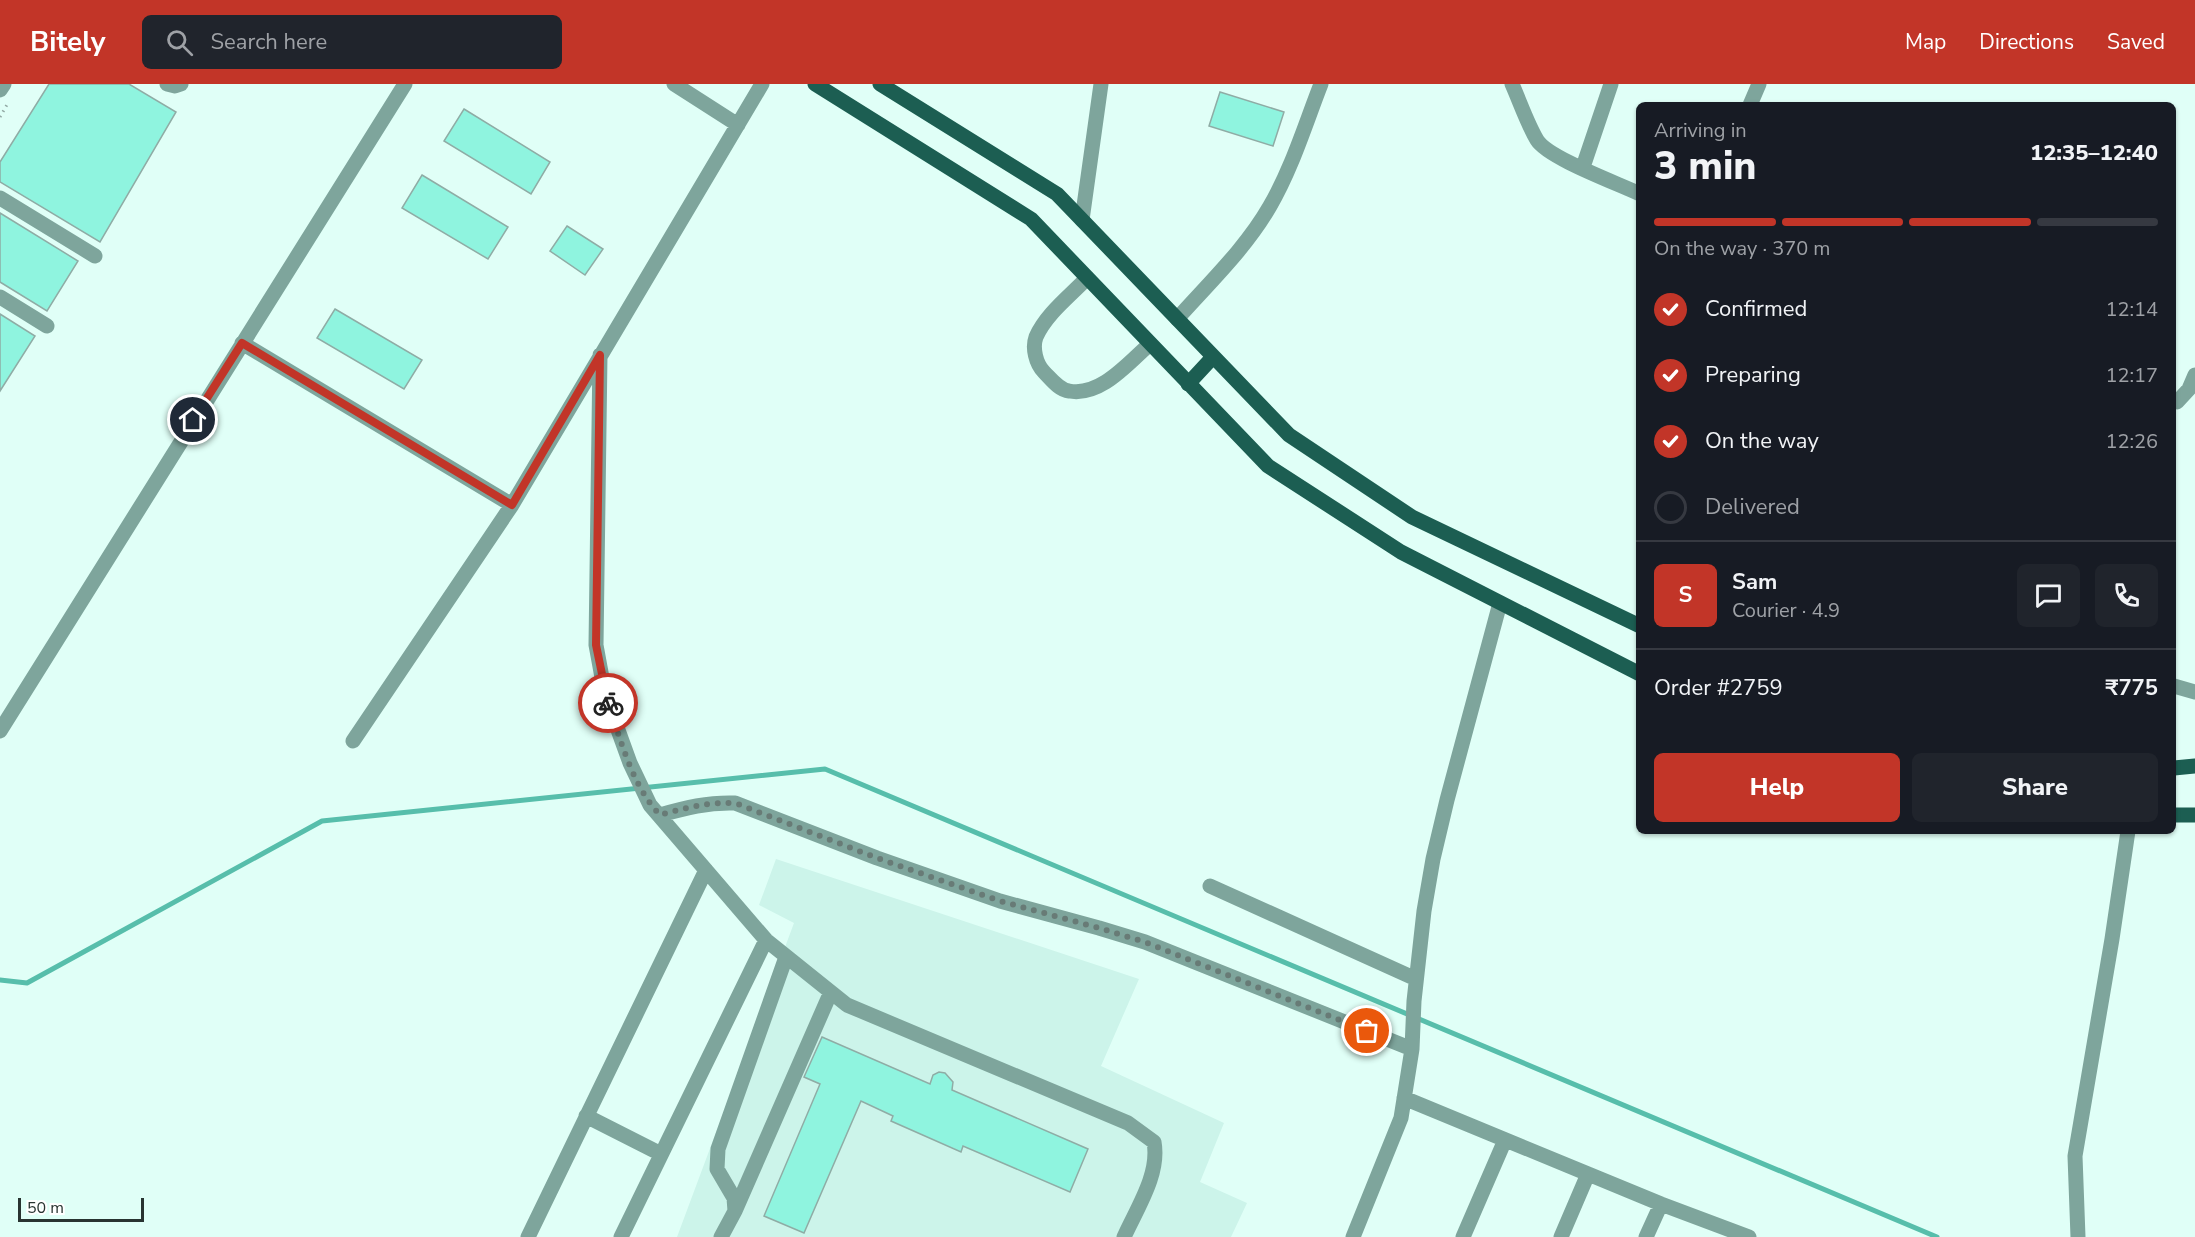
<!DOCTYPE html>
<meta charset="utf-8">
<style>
:root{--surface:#171b24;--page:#20242c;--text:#f1f3f6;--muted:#9ea1a6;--line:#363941;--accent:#c23528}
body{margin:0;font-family:"Nunito Sans",sans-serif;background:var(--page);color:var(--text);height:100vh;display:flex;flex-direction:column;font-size:22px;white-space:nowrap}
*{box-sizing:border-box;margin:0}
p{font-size:20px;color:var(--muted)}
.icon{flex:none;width:33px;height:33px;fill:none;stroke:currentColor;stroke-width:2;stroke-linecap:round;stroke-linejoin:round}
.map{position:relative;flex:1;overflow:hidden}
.sheet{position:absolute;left:1636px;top:18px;width:540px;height:732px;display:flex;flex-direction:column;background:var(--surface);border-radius:9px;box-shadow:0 2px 4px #0004}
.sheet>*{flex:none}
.scale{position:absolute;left:18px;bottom:15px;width:126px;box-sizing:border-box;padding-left:6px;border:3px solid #283431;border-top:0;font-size:16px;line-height:21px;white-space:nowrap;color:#283431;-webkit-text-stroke:4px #fff;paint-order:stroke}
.pin{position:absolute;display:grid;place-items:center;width:51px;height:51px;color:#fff;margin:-26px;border:3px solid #fff;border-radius:50%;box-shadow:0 2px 6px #0007}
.courier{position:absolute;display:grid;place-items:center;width:60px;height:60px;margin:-30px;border:4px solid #c23528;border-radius:50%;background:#fff;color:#222;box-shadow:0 2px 8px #0007}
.overview em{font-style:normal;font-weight:800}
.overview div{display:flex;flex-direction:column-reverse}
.overview{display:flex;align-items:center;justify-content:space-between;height:102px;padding:0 18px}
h1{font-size:39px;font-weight:800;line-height:45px}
.bar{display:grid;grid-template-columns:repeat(4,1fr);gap:9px 6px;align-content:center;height:72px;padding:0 18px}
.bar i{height:8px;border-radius:4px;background:var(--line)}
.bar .selected{background:var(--accent)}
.bar p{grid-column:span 4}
.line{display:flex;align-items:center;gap:15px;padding:0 18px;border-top:2px solid var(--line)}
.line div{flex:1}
.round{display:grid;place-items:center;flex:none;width:63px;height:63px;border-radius:9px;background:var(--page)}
ol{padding:0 18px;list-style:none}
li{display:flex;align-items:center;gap:18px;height:66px}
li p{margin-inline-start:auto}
li .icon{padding:6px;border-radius:50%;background:var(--accent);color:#fff;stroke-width:4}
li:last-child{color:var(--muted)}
li i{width:33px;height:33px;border:3px solid var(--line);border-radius:50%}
.cta{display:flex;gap:12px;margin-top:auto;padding:12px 18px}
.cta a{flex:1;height:69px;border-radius:9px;background:var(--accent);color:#fff;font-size:24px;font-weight:800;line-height:69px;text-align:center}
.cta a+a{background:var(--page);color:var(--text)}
header{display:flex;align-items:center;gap:36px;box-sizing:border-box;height:84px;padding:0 30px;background:var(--accent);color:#fff}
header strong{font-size:28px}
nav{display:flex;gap:33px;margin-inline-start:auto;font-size:21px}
.search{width:420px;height:54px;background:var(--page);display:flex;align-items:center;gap:15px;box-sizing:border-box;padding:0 21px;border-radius:9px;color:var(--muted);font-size:22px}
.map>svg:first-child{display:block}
.built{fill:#ccf4ea}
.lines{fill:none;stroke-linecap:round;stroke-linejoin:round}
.stream{stroke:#57beab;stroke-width:5}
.building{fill:#8ff4df;stroke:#8faca5;stroke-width:1.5}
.path{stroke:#92a9a4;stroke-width:3;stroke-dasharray:1.5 4.5;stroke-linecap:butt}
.minor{stroke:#7ea59c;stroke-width:15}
.major{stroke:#1c5e52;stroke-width:15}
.done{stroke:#687b76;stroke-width:6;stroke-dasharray:0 10.8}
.route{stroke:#c23528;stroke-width:8}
</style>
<header>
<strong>Bitely</strong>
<div class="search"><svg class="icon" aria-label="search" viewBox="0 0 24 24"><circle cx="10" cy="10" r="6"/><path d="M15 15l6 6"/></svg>Search here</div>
<nav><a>Map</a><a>Directions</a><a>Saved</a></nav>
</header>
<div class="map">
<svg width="2195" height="1153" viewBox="0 0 2195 1153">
<rect width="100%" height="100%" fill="#e0fff7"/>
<!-- built -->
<path class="built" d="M776,775L1139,895L1101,982L1224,1039L1200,1098L1247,1119L1231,1153H677L794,839L759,821Z"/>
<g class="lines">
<!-- stream -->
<path class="stream" d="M0,896L27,899L322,737L825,685L1937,1153"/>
</g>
<!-- building -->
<path class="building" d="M49,0H129L176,28L100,158L0,98V78Z
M1220,8L1284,28L1273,62L1209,42Z
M464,25L550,78L531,110L444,57Z
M422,91L508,143L488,175L402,124Z
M0,129L78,177L47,227L0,198Z
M567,142L603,165L585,191L550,167Z
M335,225L422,276L404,305L317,254Z
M0,230L35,252L0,307Z
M822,953L930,1000L933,991L939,988L945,989L953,998L952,1006L1088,1065L1070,1108L963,1062L961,1068L891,1037L893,1032L861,1017L804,1149L764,1132L820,1000L804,993Z"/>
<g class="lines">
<!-- path -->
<path class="path" d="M0,33L8,19"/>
<!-- minor -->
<path class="minor" d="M167,0L175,2L181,0
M674,0L738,41
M1512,0C1520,18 1527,39 1537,56C1548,74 1617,99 1640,110
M0,6L4,0
M1750,21L1759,0
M1583,83L1611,0
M0,114L95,172
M1082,136L1101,0
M1087,194C1070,212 1046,230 1036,253C1032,264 1036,280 1044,288C1051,295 1059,306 1069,307C1101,313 1129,278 1150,260
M0,213L47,242
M1177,235C1209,199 1246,164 1270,122C1292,84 1305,41 1321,0
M242,259L512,421
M600,271L596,561L605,610L630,679L650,721L766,856L847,921L1128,1039L1154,1058C1160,1090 1137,1124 1124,1153
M2174,317L2177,318L2189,305L2195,291
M2174,602L2195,608
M0,647L405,0
M353,657L512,421L762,0
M660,731C685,724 708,718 735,719L877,774L1000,817L1099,844L1145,858L1412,965
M1210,802L1416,895
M1404,1014L1661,1120L1749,1153
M586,1032L661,1070
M735,1127L830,910
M528,1153L706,786
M621,1153L766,856
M721,1153L735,1127L734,1114L717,1085L718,1065L786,873
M1353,1153L1401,1034L1412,965L1414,917L1424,827L1433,775L1447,716L1500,519
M1463,1153L1505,1056
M1561,1153L1588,1090
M1646,1153L1661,1120
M2078,1153L2075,1072L2112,855L2128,747"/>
<!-- major -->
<path class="major" d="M815,0L1031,135L1268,382L1401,468L1640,590
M880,0L1057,110L1289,351L1412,433L1640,542
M1188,300L1213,273
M2174,684L2195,682
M2174,731H2195"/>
</g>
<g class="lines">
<!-- done -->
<path class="done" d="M608,619C621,656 632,702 660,731C685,724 708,718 735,719L877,774L1000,817L1099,844L1145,858L1367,947"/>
<!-- route -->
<path class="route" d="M193,336L242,259L512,421L600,271L596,561L608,619"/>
</g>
</svg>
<div class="scale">50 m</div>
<div class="pin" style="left:1367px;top:947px;background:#ea580c"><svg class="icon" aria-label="bag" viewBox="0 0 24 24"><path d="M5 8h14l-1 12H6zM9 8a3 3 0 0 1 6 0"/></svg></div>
<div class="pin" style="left:193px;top:336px;background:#1f2937"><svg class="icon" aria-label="home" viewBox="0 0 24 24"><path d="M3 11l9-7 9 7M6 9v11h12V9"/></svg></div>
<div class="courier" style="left:608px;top:619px"><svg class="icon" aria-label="bike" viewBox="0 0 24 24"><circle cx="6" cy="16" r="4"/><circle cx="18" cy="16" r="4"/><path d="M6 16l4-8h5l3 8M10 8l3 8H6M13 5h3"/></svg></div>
<section class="sheet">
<div class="overview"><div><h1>3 min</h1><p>Arriving in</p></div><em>12:35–12:40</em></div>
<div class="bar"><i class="selected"></i><i class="selected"></i><i class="selected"></i><i></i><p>On the way · 370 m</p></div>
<ol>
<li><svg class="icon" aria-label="check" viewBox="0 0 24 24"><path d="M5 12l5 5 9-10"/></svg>Confirmed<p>12:14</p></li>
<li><svg class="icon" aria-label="check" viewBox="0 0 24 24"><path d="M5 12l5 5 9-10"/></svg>Preparing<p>12:17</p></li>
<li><svg class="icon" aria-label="check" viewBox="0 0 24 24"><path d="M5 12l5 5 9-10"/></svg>On the way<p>12:26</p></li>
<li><i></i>Delivered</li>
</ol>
<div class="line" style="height:108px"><b class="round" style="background:var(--accent);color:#fff">S</b><div><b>Sam</b><p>Courier · 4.9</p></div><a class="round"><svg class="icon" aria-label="chat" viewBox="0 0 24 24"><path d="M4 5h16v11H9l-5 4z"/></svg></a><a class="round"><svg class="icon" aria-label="phone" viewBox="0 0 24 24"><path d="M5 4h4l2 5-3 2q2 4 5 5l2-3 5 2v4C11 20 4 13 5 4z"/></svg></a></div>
<div class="line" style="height:78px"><div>Order #2759</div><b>₹775</b></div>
<div class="cta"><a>Help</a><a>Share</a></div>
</section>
</div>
